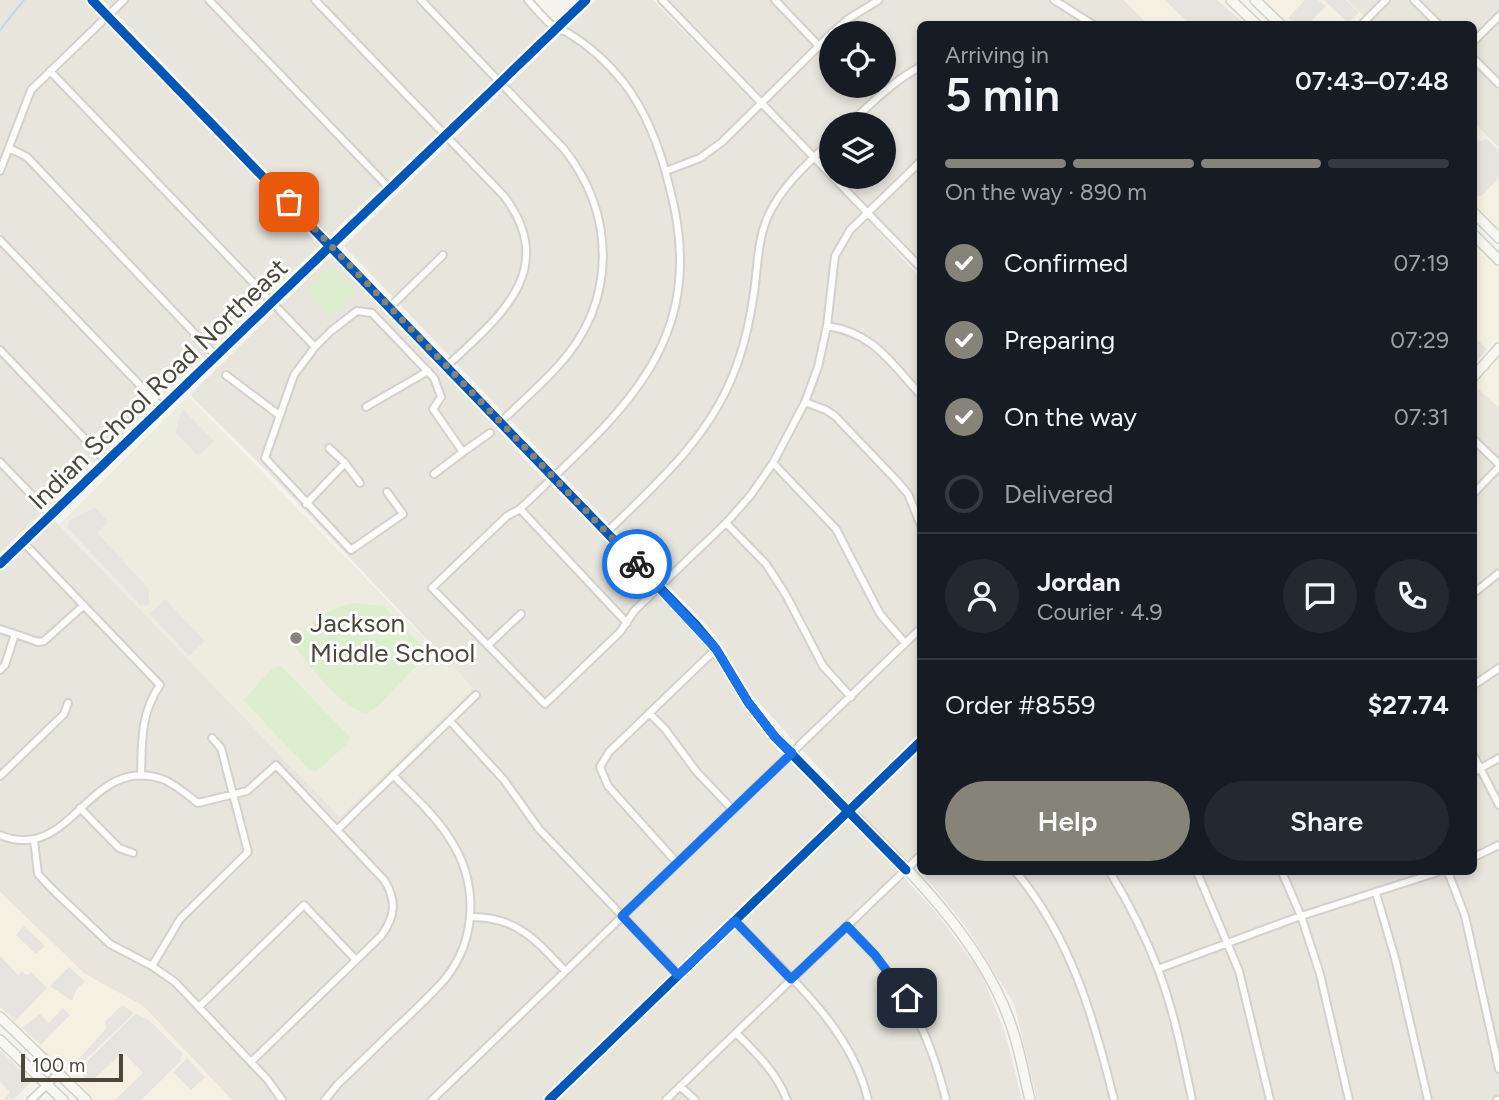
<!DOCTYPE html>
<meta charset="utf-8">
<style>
:root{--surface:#171b24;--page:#242831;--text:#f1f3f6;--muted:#9ea1a6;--line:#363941;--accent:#868378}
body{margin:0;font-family:Figtree,sans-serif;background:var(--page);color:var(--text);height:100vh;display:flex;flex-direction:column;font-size:26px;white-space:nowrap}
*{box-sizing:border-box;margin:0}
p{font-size:23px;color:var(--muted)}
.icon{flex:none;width:38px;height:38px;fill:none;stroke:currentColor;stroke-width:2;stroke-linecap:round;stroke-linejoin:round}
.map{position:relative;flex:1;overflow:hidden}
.sheet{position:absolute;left:917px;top:21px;width:560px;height:854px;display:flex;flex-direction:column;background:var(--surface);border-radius:10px;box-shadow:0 4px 10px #0003}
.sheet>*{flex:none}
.controls{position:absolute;left:819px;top:21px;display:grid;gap:14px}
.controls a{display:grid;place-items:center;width:77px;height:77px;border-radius:50%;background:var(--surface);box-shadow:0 4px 10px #0003;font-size:35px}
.scale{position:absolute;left:21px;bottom:18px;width:102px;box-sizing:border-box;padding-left:7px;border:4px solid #4b4739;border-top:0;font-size:19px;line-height:24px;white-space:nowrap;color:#4b4739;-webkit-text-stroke:5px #fff;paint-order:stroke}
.pin{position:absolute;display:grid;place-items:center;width:60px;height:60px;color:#fff;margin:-30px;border-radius:14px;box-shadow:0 4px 10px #0006}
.courier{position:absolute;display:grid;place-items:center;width:70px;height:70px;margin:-35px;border:5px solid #1a73e8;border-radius:50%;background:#fff;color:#222;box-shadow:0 2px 9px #0007}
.headline em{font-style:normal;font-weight:600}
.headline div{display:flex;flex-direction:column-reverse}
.headline{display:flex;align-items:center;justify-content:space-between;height:119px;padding:0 28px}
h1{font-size:46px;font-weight:600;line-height:52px}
.bar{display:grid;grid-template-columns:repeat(4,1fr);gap:10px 7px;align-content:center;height:84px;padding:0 28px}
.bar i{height:9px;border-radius:5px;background:var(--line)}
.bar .active{background:var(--accent)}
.bar p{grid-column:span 4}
.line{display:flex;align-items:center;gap:18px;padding:0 28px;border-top:2px solid var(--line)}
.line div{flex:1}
.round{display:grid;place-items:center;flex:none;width:74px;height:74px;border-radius:37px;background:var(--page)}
ol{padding:0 28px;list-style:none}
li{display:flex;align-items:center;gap:21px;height:77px}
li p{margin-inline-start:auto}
li .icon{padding:7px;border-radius:50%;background:var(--accent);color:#fff;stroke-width:4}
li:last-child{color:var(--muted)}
li i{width:38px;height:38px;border:4px solid var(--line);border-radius:50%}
.cta{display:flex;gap:14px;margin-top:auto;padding:14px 28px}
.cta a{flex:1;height:80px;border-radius:42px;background:var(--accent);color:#fff;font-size:28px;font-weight:600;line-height:80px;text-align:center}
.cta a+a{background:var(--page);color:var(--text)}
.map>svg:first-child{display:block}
.residential{fill:#e7e5dc;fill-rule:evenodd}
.commercial{fill:#f5f1e2}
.education{fill:#eeecde}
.green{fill:#ddeecf}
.parking{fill:#e6e4df}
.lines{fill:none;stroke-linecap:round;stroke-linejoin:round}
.stream{stroke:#c0d6f0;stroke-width:2}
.street-casing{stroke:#d2d1cb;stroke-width:10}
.secondary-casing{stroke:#d2d1c5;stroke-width:12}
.street{stroke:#fdfdfc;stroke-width:6}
.secondary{stroke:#f7f7f1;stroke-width:9}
.cycleway-casing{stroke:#fff;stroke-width:13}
.cycleway{stroke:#0057b8;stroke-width:9}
.done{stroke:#868378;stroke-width:7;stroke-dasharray:0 12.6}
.route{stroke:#1a73e8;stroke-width:9}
.poi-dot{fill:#868378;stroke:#fff;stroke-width:2.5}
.labels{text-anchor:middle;stroke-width:6;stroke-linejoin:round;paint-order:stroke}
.street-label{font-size:26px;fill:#4b4739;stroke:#fff}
.poi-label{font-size:26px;fill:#4b4739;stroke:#fff;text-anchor:start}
</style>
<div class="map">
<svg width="1499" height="1100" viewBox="0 0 1499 1100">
<rect width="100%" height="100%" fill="#f4f3ee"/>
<!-- residential -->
<path class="residential" d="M0,0H86L321,244L0,553Z
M103,0H522L548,28L329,236Z
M596,0H653L809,157L920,277V871L885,840L751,694L715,634L344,246Z
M669,0H1124L1148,24H920V261L840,177H884V124H831V168ZM831,33H884V86H831Z
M1347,0H1499V148L1474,123V24H1372Z
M331,256L433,360L533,468L678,615L705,647L767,737L883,854L938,915L981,973L1005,1032L1022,1100H232L143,1006L85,974L0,892V572L55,521L340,817L473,688L274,478L190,395Z
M1474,336L1487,349L1474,364Z
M1474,384L1499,408V1100H1037L1014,1004L967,928L921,872H1474V776L1488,770L1474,745Z"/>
<!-- commercial -->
<path class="commercial" d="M1124,0H1223L1248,24H1148Z
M1262,0H1347L1363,15L1354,24H1287Z
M1474,123L1499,148V230L1474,205Z
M1474,242L1499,267V337L1487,349L1474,336Z
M1499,358V408L1474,385Z
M0,892L85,974L143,1006L232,1100H93L0,1010Z
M0,1047L37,1084L21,1100H0Z"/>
<!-- education -->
<path class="education" d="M188,396L473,688L340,817L59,525Z"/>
<!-- green -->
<path class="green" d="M331,266L357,293L330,318L305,292Z
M356,603L384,606L428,653L381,703L368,713C344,713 307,662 293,644C310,620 327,608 356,603Z
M281,666L350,737L348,743L316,772L309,769L243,700L274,667Z"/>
<!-- parking -->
<path class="parking" d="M1165,0H1217L1245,24H1189Z
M1305,0H1318L1326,6L1312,20L1316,24H1295L1288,18Z
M1324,0H1346L1359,12L1348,23Z
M1476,137L1481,142L1486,138L1499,151V178L1481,196H1474V140Z
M184,410L214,441L198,456L176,433L180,414Z
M95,507L108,522L97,533L149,589V605L141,606L68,528L69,521Z
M165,599L205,641L189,656L150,614Z
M24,926L45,946L36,954L16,935Z
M0,956L18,975L21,972L28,975L31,972L47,988L15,1021L0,1007Z
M69,967L85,981L76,990L72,1001L50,986Z
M122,1005L134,1013L77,1068L73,1065L106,1029L105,1022Z
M63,1008L70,1015L41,1045L22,1028L40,1014L49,1023Z
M135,1014L149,1020L183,1054L180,1058L182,1060L141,1100H115L143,1073L123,1052L90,1083L78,1070Z
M0,1050L32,1081L13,1100L4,1099L10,1092L0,1082Z
M187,1058L205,1077L191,1090L173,1072Z"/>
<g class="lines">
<!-- stream -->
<path class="stream" d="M0,30L24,0"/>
<defs>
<path id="street" d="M209,0L390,189
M315,0L504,196C560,270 499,317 447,366
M421,0L564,149C616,215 617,301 559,365C541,385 520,403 501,422
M528,0C536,9 544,19 554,27C558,30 563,30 568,33C588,45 609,64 624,83C648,114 661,151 670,189C711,344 620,413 520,509L507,516L432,588L545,704L620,632L635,610L726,523L750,496L773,463L805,402L818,367L827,326L835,256L850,230L920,162
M662,0L831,175
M775,0L819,46
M1054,0L1092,24
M1414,0L1438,24
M1362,24L1386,0
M832,33L848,19L879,0
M1474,41L1499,16
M1474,59L1499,84
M50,71L315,347L294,375L265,458L351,550L403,514L387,492
M849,124C872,103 893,81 920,67
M9,148L27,157L216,356
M0,171L31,90L124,0
M666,171L700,158L722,142L831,34
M833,177L920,267
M0,240L162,408
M390,307L443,255
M827,326C874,333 890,362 920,394
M315,347L331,331L357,311L372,313L434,378L441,397L433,409L463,452L490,433
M0,350L107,462
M226,375L279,415
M805,402L826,410L835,416L897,481L908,494L920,523
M366,407L428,371
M1474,440L1499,464
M329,448L345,463L360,483
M0,462L51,515
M773,463L836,529L880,614L905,643
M434,474L463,452
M1474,493L1499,467
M306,504L345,463
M520,509L627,623
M726,523L766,564L786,595L823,666L851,697
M607,532C656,484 707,440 733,375C744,348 750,321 754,292C758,266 757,239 769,214C783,185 808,163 831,141
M23,542L160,685C140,714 142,742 141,776
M1474,593L1499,573
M0,629L15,634
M488,645L521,614
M0,670L5,665L15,634L38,642L44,641L84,605
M1474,685L1499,668
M649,713L665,729L696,771L733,810
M450,721L504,780L539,829L679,975
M1474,756L1499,805
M1474,772L1499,758
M0,776L64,714L68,703
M80,808L119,848L133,853
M338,829L476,695
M0,835C72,865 88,754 162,779C174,783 187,795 198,803L247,791L276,765L385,881C397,902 395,917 381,936L251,1062
M34,840L38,874L52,889L110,944L152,966L175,982L267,1079L282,1100
M1474,857L1499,845
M677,863L608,786L600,767L609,752L716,649
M1016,872C1071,938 1094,1018 1114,1100
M1110,872C1128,902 1145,935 1158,969C1174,1011 1183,1056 1192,1100
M1197,872L1239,971L1270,1100
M1282,872L1301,916L1320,974L1349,1100
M1448,872L1465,916L1499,1069
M1376,893L1395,958L1428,1100
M472,917C517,917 536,940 565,971
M735,921C785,972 852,1028 868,1100
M847,926C902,982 927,1023 946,1100
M152,966L180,919L248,852L221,748L212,738
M1158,969L1295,918L1438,872
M199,1007L304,905L356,960
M736,1033C756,1053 777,1073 787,1100
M680,1086L695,1100
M31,1100L59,1073
M325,1100L338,1084C359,1064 379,1044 400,1024C415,1010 431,995 445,979C478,938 478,882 450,839C435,815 413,796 393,775
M432,1100L920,629
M666,1100L920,856
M1497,1100H1499"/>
<path id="secondary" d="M92,0L696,625C726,661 745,704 776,737C855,822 976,916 1012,1028C1020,1051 1024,1076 1030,1100
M1231,0L1256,24
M1255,0L1280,24
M1474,213L1499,238
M1474,235L1499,260
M1474,376L1499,348
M0,564L586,0
M0,1017L86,1100
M0,1040L63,1100
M549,1100L920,742"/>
</defs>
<!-- street casing -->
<use href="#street" class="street-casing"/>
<!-- secondary casing -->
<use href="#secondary" class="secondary-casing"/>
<!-- street -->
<use href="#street" class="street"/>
<!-- secondary -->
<use href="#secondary" class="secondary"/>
<defs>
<path id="cycleway" d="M92,0L696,625L716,649L748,702L775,737L906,870
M0,564L586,0
M549,1100L920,742"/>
</defs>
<!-- cycleway casing -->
<use href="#cycleway" class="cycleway-casing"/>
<!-- cycleway -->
<use href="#cycleway" class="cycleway"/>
</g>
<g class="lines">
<!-- done -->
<path class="done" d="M289,202L637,564"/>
<!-- route -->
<path class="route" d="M637,564L716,649L748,702L775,737L792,753L622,916L678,975L735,921L791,979L847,926L875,955L907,998"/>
</g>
<!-- markers -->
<circle class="poi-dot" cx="296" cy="638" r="7"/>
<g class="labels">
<!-- street labels -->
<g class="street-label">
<text transform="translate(158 384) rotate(-44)" y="9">Indian School Road Northeast</text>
</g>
<!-- poi labels -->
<g class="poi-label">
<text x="310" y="632">Jackson<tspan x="310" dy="30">Middle School</tspan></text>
</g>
</g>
</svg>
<div class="controls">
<a><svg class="icon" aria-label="locate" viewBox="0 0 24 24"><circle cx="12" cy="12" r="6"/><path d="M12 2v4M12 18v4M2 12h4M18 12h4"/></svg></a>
<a><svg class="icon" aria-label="layers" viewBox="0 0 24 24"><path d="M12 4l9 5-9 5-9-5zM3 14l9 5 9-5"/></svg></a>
</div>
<div class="scale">100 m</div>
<div class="pin" style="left:289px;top:202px;background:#ea580c"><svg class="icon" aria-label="bag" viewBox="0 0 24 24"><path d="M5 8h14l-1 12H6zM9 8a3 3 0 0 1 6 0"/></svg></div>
<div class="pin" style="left:907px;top:998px;background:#1f2937"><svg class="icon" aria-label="home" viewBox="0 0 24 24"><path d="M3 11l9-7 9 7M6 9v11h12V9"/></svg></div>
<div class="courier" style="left:637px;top:564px"><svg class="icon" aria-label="bike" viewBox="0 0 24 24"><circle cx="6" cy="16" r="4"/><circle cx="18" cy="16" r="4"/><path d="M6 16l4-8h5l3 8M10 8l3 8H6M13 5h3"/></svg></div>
<section class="sheet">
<div class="headline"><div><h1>5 min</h1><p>Arriving in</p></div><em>07:43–07:48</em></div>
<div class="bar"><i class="active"></i><i class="active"></i><i class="active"></i><i></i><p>On the way · 890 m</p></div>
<ol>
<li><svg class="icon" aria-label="check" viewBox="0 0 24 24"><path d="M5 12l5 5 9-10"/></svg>Confirmed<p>07:19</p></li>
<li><svg class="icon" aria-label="check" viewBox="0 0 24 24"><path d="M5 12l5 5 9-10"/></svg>Preparing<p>07:29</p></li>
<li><svg class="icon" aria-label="check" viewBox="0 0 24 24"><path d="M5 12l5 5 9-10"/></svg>On the way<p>07:31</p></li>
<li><i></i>Delivered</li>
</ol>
<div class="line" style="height:126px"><a class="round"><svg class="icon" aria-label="person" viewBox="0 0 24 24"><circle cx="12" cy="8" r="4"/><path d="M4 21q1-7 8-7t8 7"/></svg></a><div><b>Jordan</b><p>Courier · 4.9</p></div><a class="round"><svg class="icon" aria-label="chat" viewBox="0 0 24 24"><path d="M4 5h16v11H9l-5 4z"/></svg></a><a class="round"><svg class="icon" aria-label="phone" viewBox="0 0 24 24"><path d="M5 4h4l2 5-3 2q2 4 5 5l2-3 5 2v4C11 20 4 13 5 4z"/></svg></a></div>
<div class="line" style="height:91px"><div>Order #8559</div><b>$27.74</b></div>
<div class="cta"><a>Help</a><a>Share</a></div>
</section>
</div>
